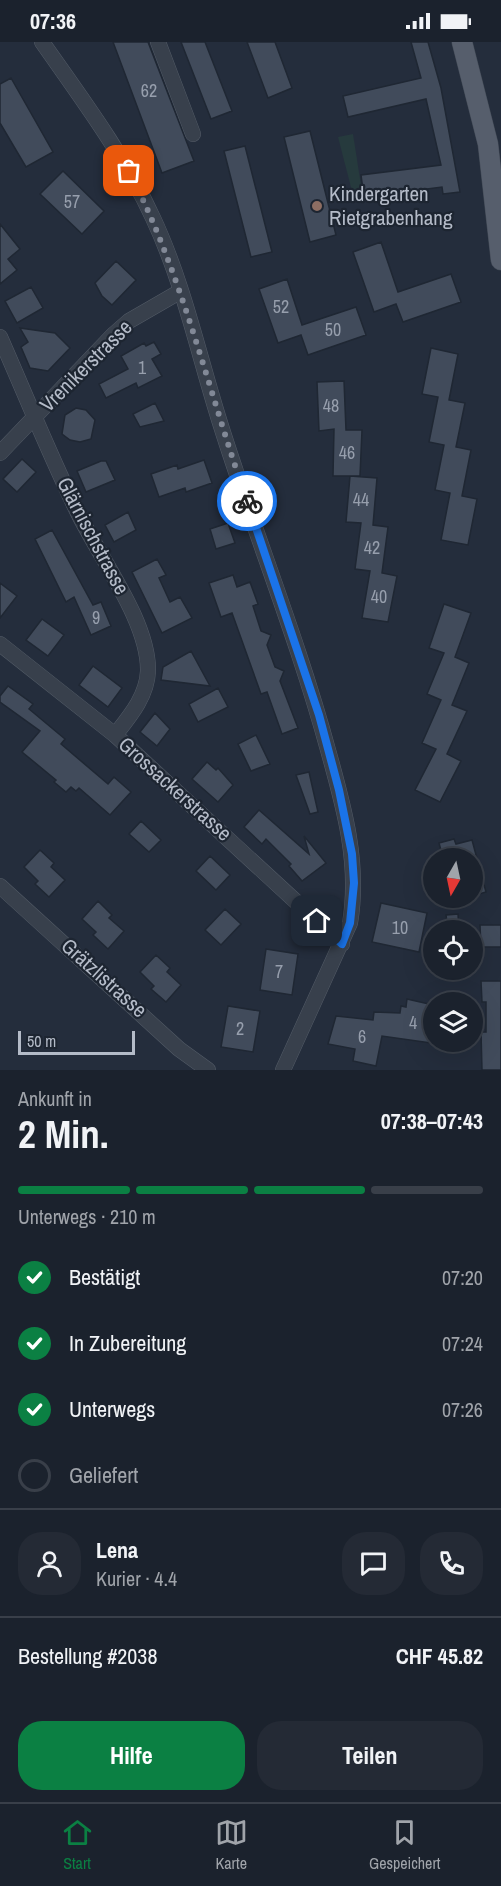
<!DOCTYPE html>
<html lang="de">
<meta charset="utf-8">
<style>
:root{--surface:#1b222d;--page:#242a35;--text:#f1f3f6;--muted:#a0a4aa;--line:#393f49;--accent:#0b8043}
body{margin:0;font-family:"Archivo Narrow",sans-serif;background:var(--page);color:var(--text);height:100vh;display:flex;flex-direction:column;font-size:22px;white-space:nowrap}
*{box-sizing:border-box;margin:0}
p{font-size:20px;color:var(--muted)}
.icon{flex:none;width:33px;height:33px;fill:none;stroke:currentColor;stroke-width:2;stroke-linecap:round;stroke-linejoin:round}
.map{position:relative;height:1028px;overflow:hidden}
.details{display:flex;flex-direction:column;background:var(--surface);flex:1}
.details>*{flex:none}
.needle{width:39px;rotate:189deg}
.controls{position:absolute;left:423px;top:806px;display:grid;gap:12px}
.controls a{display:grid;place-items:center;width:60px;height:60px;border-radius:50%;background:var(--surface);box-shadow:0 6px 24px #0002,0 0 0 2px var(--line);font-size:30px}
.scale{position:absolute;left:18px;bottom:15px;width:117px;box-sizing:border-box;padding-left:6px;border:3px solid #b4bbc8;border-top:0;font-size:16px;line-height:21px;white-space:nowrap;color:#b4bbc8;-webkit-text-stroke:4px #1d2531;paint-order:stroke}
.pin{position:absolute;display:grid;place-items:center;width:51px;height:51px;color:#fff;margin:-26px;border-radius:12px;box-shadow:0 3px 9px #0006}
.courier{position:absolute;display:grid;place-items:center;width:60px;height:60px;margin:-30px;border:4px solid #1a73e8;border-radius:50%;background:#fff;color:#222;box-shadow:0 2px 8px #0007}
.head em{font-style:normal;font-weight:700}
.head div{display:flex;flex-direction:column-reverse}
.head{display:flex;align-items:center;justify-content:space-between;height:102px;padding:0 18px}
h1{font-size:39px;font-weight:700;line-height:45px}
.bar{display:grid;grid-template-columns:repeat(4,1fr);gap:9px 6px;align-content:center;height:72px;padding:0 18px}
.bar i{height:8px;border-radius:4px;background:var(--line)}
.bar .active{background:var(--accent)}
.bar p{grid-column:span 4}
.line{display:flex;align-items:center;gap:15px;padding:0 18px;border-top:2px solid var(--line)}
.line div{flex:1}
.round{display:grid;place-items:center;flex:none;width:63px;height:63px;border-radius:24px;background:var(--page)}
ol{padding:0 18px;list-style:none}
li{display:flex;align-items:center;gap:18px;height:66px}
li p{margin-inline-start:auto}
li .icon{padding:6px;border-radius:50%;background:var(--accent);color:#fff;stroke-width:4}
li:last-child{color:var(--muted)}
li i{width:33px;height:33px;border:3px solid var(--line);border-radius:50%}
.action{display:flex;gap:12px;margin-top:auto;padding:12px 18px}
.action a{flex:1;height:69px;border-radius:24px;background:var(--accent);color:#fff;font-size:24px;font-weight:700;line-height:69px;text-align:center}
.action a+a{background:var(--page);color:var(--text)}
.status{display:flex;justify-content:space-between;align-items:center;height:42px;padding:0 30px;background:var(--surface);direction:ltr}
.status svg{height:16px;fill:currentColor}
.tabs{display:flex;justify-content:space-around;align-items:center;height:84px;border-top:2px solid var(--line);background:var(--surface);font-size:16px;color:var(--muted)}
.tabs a{display:grid;justify-items:center;gap:3px}
.tabs .active{color:var(--accent)}
.map>svg:first-child{display:block}
.green{fill:#263a3d}
.building{fill:#414b5b;stroke:#1f2733;stroke-width:1.5}
.lines{fill:none;stroke-linecap:round;stroke-linejoin:round}
.minor-casing{stroke:#535b67;stroke-width:16}
.major-casing{stroke:#414955;stroke-width:21}
.minor{stroke:#38404c;stroke-width:15}
.major{stroke:#565e6c;stroke-width:20}
.done{stroke:#828997;stroke-width:6;stroke-dasharray:0 10.8}
.route{stroke:#1a73e8;stroke-width:8}
.education-dot{fill:#8d6e63;stroke:#1d2531;stroke-width:2}
.labels{text-anchor:middle;stroke-width:4.5;stroke-linejoin:round;paint-order:stroke}
.number-label{font-size:18px;fill:#979fad}
.poi-label{font-size:21px;fill:#b4bbc8;stroke:#1d2531;text-anchor:start}
.street-label{font-size:21px;fill:#b4bbc8;stroke:#1d2531}
</style>
<div class="status"><b>07:36</b><svg viewBox="0 0 49 12"><path d="M0 12V9h3v3zM5 12V6h3v6zM10 12V3h3v9zM15 12V0h3v12zM26 1h20v11H26zM47 4h2v5h-2z"/></svg></div>
<div class="map">
<svg width="501" height="1028" viewBox="0 0 501 1028">
<rect width="100%" height="100%" fill="#242d3c"/>
<!-- green -->
<path class="green" d="M353,92L363,156L354,157L338,95Z"/>
<!-- building -->
<path class="building" d="M113,0H148L194,119L162,131Z
M181,0H205L232,69L211,77Z
M247,0H275L292,46L268,56Z
M411,0H428L441,46L460,150L443,152L442,145L364,155L361,133L441,123L426,57L348,75L343,54L421,36Z
M11,36L53,110L26,125L0,81V42Z
M310,89L336,193L310,200L284,95Z
M245,104L272,210L251,215L224,109Z
M63,129L104,169L82,192L40,152Z
M0,182L20,207L8,217L17,228L0,242Z
M381,200L398,250L451,232L461,260L403,280L396,262L374,270L353,210Z
M116,219L136,238L112,263L102,254L95,241Z
M287,237L302,283L356,265L366,293L308,313L301,293L278,301L259,247Z
M31,245L43,266L17,281L5,259Z
M20,286L55,291L70,306L48,329L30,326L21,305L28,300Z
M154,300L161,312L152,317L162,334L138,346L136,341L106,356L99,342L128,327L121,314L144,301L146,304Z
M431,306L458,312L449,358L465,361L456,405L471,408L462,454L477,457L468,503L441,498L450,451L435,448L444,403L429,400L438,355L422,352Z
M344,339L346,388H362L360,434H333L334,387L319,389L317,340Z
M155,361L164,379L140,385L133,372Z
M76,366L86,368L95,378L91,397L80,400L70,398L62,392L65,373Z
M22,417L36,430L17,450L3,437Z
M204,418L212,441L186,450L185,446L159,455L151,432L177,423L178,427Z
M101,419H106L115,438L86,450L77,429Z
M350,434L377,436L373,483L388,485L382,531L397,534L388,580L362,576L370,529L355,527L361,481L346,480Z
M128,470L136,488L114,500L105,483Z
M228,481L235,501L216,507L210,487Z
M52,488L93,563L101,560L111,584L91,593L74,555L66,560L35,497Z
M157,517L166,533L159,536L170,560L180,555L192,576L162,591L132,530Z
M233,533L237,545L250,540L258,562L253,564L261,589L271,593L267,603L275,625L284,629L280,639L298,686L282,692L267,650L261,652L232,571L221,575L209,541Z
M0,541L17,554L0,576Z
M444,562L471,571L455,615L469,621L452,663L467,669L447,712L461,719L440,760L415,748L436,707L422,701L441,658L427,652L444,611L429,606Z
M42,577L64,593L48,614L26,598Z
M191,609L210,644L161,638L163,625Z
M93,624L122,646L108,665L79,643Z
M8,644L33,662L29,667L65,697L61,702L108,742L114,735L131,750L110,773L79,746L76,749L71,745L66,750L54,740L56,738L22,710L40,689L0,660V654Z
M218,646L228,665L198,680L189,662Z
M155,671L170,687L157,704L140,690Z
M256,693L270,722L251,729L238,702Z
M207,720L216,728L218,726L233,743L218,760L192,737Z
M309,730L318,770L310,772L296,733Z
M259,768L309,812L304,794L326,821L302,839L289,824L291,822L266,797L262,802L244,785Z
M141,779L161,798L149,810L129,792Z
M454,797L456,802L472,798L486,850L472,854V816H443L439,801Z
M40,808L54,821L51,825L65,838L49,855L35,842L38,839L24,825Z
M210,814L230,833L216,848L196,829Z
M98,859L112,873L109,876L124,889L108,907L93,893L96,890L82,877Z
M381,861L427,871L419,910L372,900Z
M225,867L241,882L221,903L205,888Z
M458,872L459,888H448L446,873Z
M480,883H501V905H481Z
M266,907L298,912L292,953L260,948Z
M156,913L170,926L167,930L181,943L166,960L151,947L154,944L140,930Z
M481,939H501V1028H482L481,990H486V960H482Z
M407,957L429,962L425,981L434,983L431,1001L382,994L376,1024L353,1019L355,1007L328,1002L336,974L373,978L374,970L400,971L401,964L406,965Z
M228,964L260,969L253,1010L221,1005Z"/>
<g class="lines">
<defs>
<path id="minor" d="M42,0C82,57 124,113 153,176C184,242 199,315 221,384C255,492 298,598 328,708C344,765 360,822 350,881L283,1028
M158,0L193,92
M0,295C26,354 50,414 78,471C100,516 149,580 148,629C147,654 130,674 115,693
M0,411L113,293L129,279L181,249
M0,602L115,693L342,902
M0,844L179,1007L208,1028"/>
<path id="major" d="M462,0L488,102L501,218"/>
</defs>
<!-- minor casing -->
<use href="#minor" class="minor-casing"/>
<!-- major casing -->
<use href="#major" class="major-casing"/>
<!-- minor -->
<use href="#minor" class="minor"/>
<!-- major -->
<use href="#major" class="major"/>
</g>
<g class="lines">
<!-- done -->
<path class="done" d="M129,129C183,234 208,348 247,459"/>
<!-- route -->
<path class="route" d="M247,459L319,673L339,748L352,812L354,841L350,881L342,902L317,879"/>
</g>
<!-- markers -->
<circle class="education-dot" cx="317" cy="164" r="6"/>
<g class="labels">
<!-- number labels -->
<g class="number-label">
<text x="149" y="55">62</text>
<text x="72" y="166">57</text>
<text x="281" y="271">52</text>
<text x="333" y="294">50</text>
<text x="142" y="332">1</text>
<text x="331" y="370">48</text>
<text x="347" y="417">46</text>
<text x="361" y="464">44</text>
<text x="372" y="512">42</text>
<text x="379" y="561">40</text>
<text x="96" y="582">9</text>
<text x="400" y="892">10</text>
<text x="279" y="936">7</text>
<text x="413" y="987">4</text>
<text x="240" y="993">2</text>
<text x="362" y="1001">6</text>
</g>
<!-- poi labels -->
<g class="poi-label">
<text x="329" y="159">Kindergarten<tspan x="329" dy="24">Rietgrabenhang</tspan></text>
</g>
<!-- street labels -->
<g class="street-label">
<text transform="translate(86 324) rotate(-45)" y="7">Vrenikerstrasse</text>
<text transform="translate(93 494) rotate(62)" y="7">Glärnischstrasse</text>
<text transform="translate(175 747) rotate(42)" y="7">Grossackerstrasse</text>
<text transform="translate(104 936) rotate(42)" y="7">Grätzlistrasse</text>
</g>
</g>
</svg>
<div class="controls">
<a><svg class="needle" viewBox="-14 -14 28 28"><path d="M0-13l5 13h-10z" fill="#e53935"/><path d="M0 13l5-13h-10z" fill="#a0a4aa"/></svg></a>
<a><svg class="icon" aria-label="locate" viewBox="0 0 24 24"><circle cx="12" cy="12" r="6"/><path d="M12 2v4M12 18v4M2 12h4M18 12h4"/></svg></a>
<a><svg class="icon" aria-label="layers" viewBox="0 0 24 24"><path d="M12 4l9 5-9 5-9-5zM3 14l9 5 9-5"/></svg></a>
</div>
<div class="scale">50 m</div>
<div class="pin" style="left:129px;top:129px;background:#ea580c"><svg class="icon" aria-label="bag" viewBox="0 0 24 24"><path d="M5 8h14l-1 12H6zM9 8a3 3 0 0 1 6 0"/></svg></div>
<div class="pin" style="left:317px;top:879px;background:#1f2937"><svg class="icon" aria-label="home" viewBox="0 0 24 24"><path d="M3 11l9-7 9 7M6 9v11h12V9"/></svg></div>
<div class="courier" style="left:247px;top:459px"><svg class="icon" aria-label="bike" viewBox="0 0 24 24"><circle cx="6" cy="16" r="4"/><circle cx="18" cy="16" r="4"/><path d="M6 16l4-8h5l3 8M10 8l3 8H6M13 5h3"/></svg></div>
</div>
<section class="details">
<div class="head"><div><h1>2 Min.</h1><p>Ankunft in</p></div><em>07:38–07:43</em></div>
<div class="bar"><i class="active"></i><i class="active"></i><i class="active"></i><i></i><p>Unterwegs · 210 m</p></div>
<ol>
<li><svg class="icon" aria-label="check" viewBox="0 0 24 24"><path d="M5 12l5 5 9-10"/></svg>Bestätigt<p>07:20</p></li>
<li><svg class="icon" aria-label="check" viewBox="0 0 24 24"><path d="M5 12l5 5 9-10"/></svg>In Zubereitung<p>07:24</p></li>
<li><svg class="icon" aria-label="check" viewBox="0 0 24 24"><path d="M5 12l5 5 9-10"/></svg>Unterwegs<p>07:26</p></li>
<li><i></i>Geliefert</li>
</ol>
<div class="line" style="height:108px"><a class="round"><svg class="icon" aria-label="person" viewBox="0 0 24 24"><circle cx="12" cy="8" r="4"/><path d="M4 21q1-7 8-7t8 7"/></svg></a><div><b>Lena</b><p>Kurier · 4.4</p></div><a class="round"><svg class="icon" aria-label="chat" viewBox="0 0 24 24"><path d="M4 5h16v11H9l-5 4z"/></svg></a><a class="round"><svg class="icon" aria-label="phone" viewBox="0 0 24 24"><path d="M5 4h4l2 5-3 2q2 4 5 5l2-3 5 2v4C11 20 4 13 5 4z"/></svg></a></div>
<div class="line" style="height:78px"><div>Bestellung #2038</div><b>CHF 45.82</b></div>
<div class="action"><a>Hilfe</a><a>Teilen</a></div>
</section>
<nav class="tabs">
<a class="active"><svg class="icon" aria-label="home" viewBox="0 0 24 24"><path d="M3 11l9-7 9 7M6 9v11h12V9"/></svg>Start</a>
<a><svg class="icon" aria-label="map" viewBox="0 0 24 24"><path d="M3 6l6-2 6 2 6-2v14l-6 2-6-2-6 2zM9 4v14M15 6v14"/></svg>Karte</a>
<a><svg class="icon" aria-label="saved" viewBox="0 0 24 24"><path d="M7 4h10v16l-5-4-5 4z"/></svg>Gespeichert</a>
</nav>
